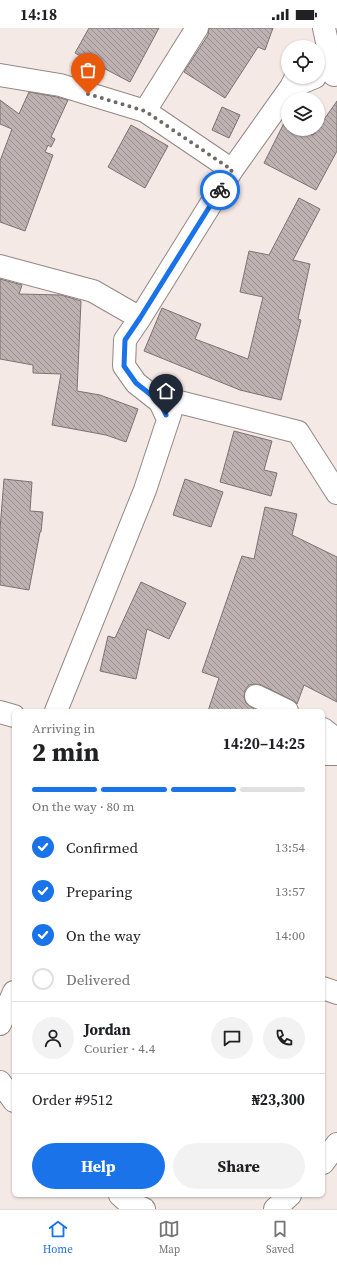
<!DOCTYPE html>
<meta charset="utf-8">
<style>
:root{--surface:#fff;--page:#f2f2f2;--text:#202124;--muted:#757577;--line:#e0e0e0;--accent:#1a73e8}
body{margin:0;font-family:"Source Serif 4",serif;background:var(--page);color:var(--text);height:100vh;display:flex;flex-direction:column;font-size:15px;white-space:nowrap}
*{box-sizing:border-box;margin:0}
p{font-size:13px;color:var(--muted)}
.icon{flex:none;width:22px;height:22px;fill:none;stroke:currentColor;stroke-width:2;stroke-linecap:round;stroke-linejoin:round}
.map{position:relative;flex:1;overflow:hidden}
.sheet{position:absolute;left:12px;top:681px;width:313px;height:488px;display:flex;flex-direction:column;background:var(--surface);border-radius:6px;box-shadow:0 1px 3px #0004}
.sheet>*{flex:none}
.tools{position:absolute;left:281px;top:12px;display:grid;gap:8px}
.tools a{display:grid;place-items:center;width:44px;height:44px;border-radius:50%;background:var(--surface);box-shadow:0 1px 3px #0004;font-size:20px}
.pin{position:absolute;display:grid;place-items:center;width:34px;height:34px;color:#fff;margin:-41px -17px;border-radius:50% 50% 50% 0;rotate:-45deg;box-shadow:0 0 4px #0007}
.pin .icon{rotate:45deg}
.courier{position:absolute;display:grid;place-items:center;width:40px;height:40px;margin:-20px;border:3px solid #1a73e8;border-radius:50%;background:#fff;color:#222;box-shadow:0 1px 5px #0007}
.summary em{font-style:normal;font-weight:700}
.summary div{display:flex;flex-direction:column-reverse}
.summary{display:flex;align-items:center;justify-content:space-between;height:68px;padding:0 20px}
h1{font-size:26px;font-weight:700;line-height:30px}
.bar{display:grid;grid-template-columns:repeat(4,1fr);gap:6px 4px;align-content:center;height:48px;padding:0 20px}
.bar i{height:5px;border-radius:3px;background:var(--line)}
.bar .active{background:var(--accent)}
.bar p{grid-column:span 4}
.line{display:flex;align-items:center;gap:10px;padding:0 20px;border-top:1px solid var(--line)}
.line div{flex:1}
.round{display:grid;place-items:center;flex:none;width:42px;height:42px;border-radius:21px;background:var(--page)}
ol{padding:0 20px;list-style:none}
li{display:flex;align-items:center;gap:12px;height:44px}
li p{margin-inline-start:auto}
li .icon{padding:4px;border-radius:50%;background:var(--accent);color:#fff;stroke-width:4}
li:last-child{color:var(--muted)}
li i{width:22px;height:22px;border:2px solid var(--line);border-radius:50%}
.button{display:flex;gap:8px;margin-top:auto;padding:8px 20px}
.button a{flex:1;height:46px;border-radius:24px;background:var(--accent);color:#fff;font-size:16px;font-weight:700;line-height:46px;text-align:center}
.button a+a{background:var(--page);color:var(--text)}
.status{display:flex;justify-content:space-between;align-items:center;height:28px;padding:0 20px;background:var(--surface);direction:ltr}
.status svg{height:11px;fill:currentColor}
.tab-bar{display:flex;justify-content:space-around;align-items:center;height:56px;border-top:1px solid var(--line);background:var(--surface);font-size:11px;color:var(--muted)}
.tab-bar a{display:grid;justify-items:center;gap:2px}
.tab-bar .active{color:var(--accent)}
.map>svg:first-child{display:block}
.building{fill:url(#building-back-hatch);stroke:#7d7273}
.lines{fill:none;stroke-linecap:round;stroke-linejoin:round}
.minor-casing{stroke:#928885;stroke-width:24}
.minor{stroke:#fff;stroke-width:22}
.done{stroke:#706a67;stroke-width:4;stroke-dasharray:0 7.2}
.route{stroke:#1a73e8;stroke-width:5}
</style>
<div class="status"><b>14:18</b><svg viewBox="0 0 49 12"><path d="M0 12V9h3v3zM5 12V6h3v6zM10 12V3h3v9zM15 12V0h3v12zM26 1h20v11H26zM47 4h2v5h-2z"/></svg></div>
<div class="map">
<svg width="337" height="1181" viewBox="0 0 337 1181">
<defs>
<pattern id="building-back-hatch" width="6" height="6" patternUnits="userSpaceOnUse"><rect width="6" height="6" fill="#bdb1b2"/><path d="M-1 5l2 2M0 0l6 6M5-1l2 2" fill="none" stroke="#9a9090"/></pattern>
</defs>
<rect width="100%" height="100%" fill="#f5e9e6"/>
<!-- building -->
<path class="building" d="M89,0H159L130,54L75,25Z
M209,0H273L265,22L258,19L225,70L184,44L208,7Z
M29,64L57,69L68,72L51,109L55,111L51,119L48,117L45,124L53,127L25,203L0,194V133L12,101L0,96V72L19,86Z
M337,73V123L316,162L264,135L285,93L288,94V101H301L313,107Z
M222,79L240,87L229,110L212,102Z
M131,97L168,118L145,160L108,139Z
M299,170L320,181L293,232L310,236L298,291L301,292L281,372L240,362L144,323L162,280L201,296L195,311L248,331L263,269L240,264L249,223L269,227Z
M0,251L22,257L19,266L61,267L81,273L77,363L100,367L138,381L126,414L106,407L52,397L61,346L33,345V337L0,331Z
M234,403L272,413L264,442L277,445L271,468L220,454Z
M4,451L32,454L30,483L43,484L41,504H40L29,562L0,557V501Z
M185,451L223,464L211,499L173,487Z
M265,479L297,486L292,507L337,529V674L304,657L297,676L292,672L261,657L255,656L249,657L245,662L244,669L246,675L251,679L258,683H208L219,650L202,644L242,528L254,531Z
M141,554L186,575L169,611L147,601L136,651L100,643L108,608L115,610Z"/>
<g class="lines">
<defs>
<path id="minor" d="M324,0L334,47
M0,47L60,57L145,83L232,142
M291,59L315,49
M145,83L197,0
M0,238L93,263L140,290
M175,373L166,387L160,374L136,355L124,338L125,312L140,290L232,142L291,59L296,49
M175,373L298,404L337,465
M256,668L287,683
M56,683L145,462L174,374
M0,684L14,688
M323,701L337,712
M323,726H337
M323,960L337,965
M0,996L14,964
M0,1054L14,1073
M323,1135L337,1116
M120,1167L129,1175L144,1181
M275,1181L290,1167"/>
</defs>
<!-- minor casing -->
<use href="#minor" class="minor-casing"/>
<!-- minor -->
<use href="#minor" class="minor"/>
</g>
<g class="lines">
<!-- done -->
<path class="done" d="M88,66L145,83L232,142L220,162"/>
<!-- route -->
<path class="route" d="M166,387L160,374L136,355L124,338L125,312L140,290L220,162"/>
</g>
</svg>
<div class="tools">
<a><svg class="icon" aria-label="locate" viewBox="0 0 24 24"><circle cx="12" cy="12" r="6"/><path d="M12 2v4M12 18v4M2 12h4M18 12h4"/></svg></a>
<a><svg class="icon" aria-label="layers" viewBox="0 0 24 24"><path d="M12 4l9 5-9 5-9-5zM3 14l9 5 9-5"/></svg></a>
</div>
<div class="pin" style="left:88px;top:66px;background:#ea580c"><svg class="icon" aria-label="bag" viewBox="0 0 24 24"><path d="M5 8h14l-1 12H6zM9 8a3 3 0 0 1 6 0"/></svg></div>
<div class="pin" style="left:166px;top:387px;background:#1f2937"><svg class="icon" aria-label="home" viewBox="0 0 24 24"><path d="M3 11l9-7 9 7M6 9v11h12V9"/></svg></div>
<div class="courier" style="left:220px;top:162px"><svg class="icon" aria-label="bike" viewBox="0 0 24 24"><circle cx="6" cy="16" r="4"/><circle cx="18" cy="16" r="4"/><path d="M6 16l4-8h5l3 8M10 8l3 8H6M13 5h3"/></svg></div>
<section class="sheet">
<div class="summary"><div><h1>2 min</h1><p>Arriving in</p></div><em>14:20–14:25</em></div>
<div class="bar"><i class="active"></i><i class="active"></i><i class="active"></i><i></i><p>On the way · 80 m</p></div>
<ol>
<li><svg class="icon" aria-label="check" viewBox="0 0 24 24"><path d="M5 12l5 5 9-10"/></svg>Confirmed<p>13:54</p></li>
<li><svg class="icon" aria-label="check" viewBox="0 0 24 24"><path d="M5 12l5 5 9-10"/></svg>Preparing<p>13:57</p></li>
<li><svg class="icon" aria-label="check" viewBox="0 0 24 24"><path d="M5 12l5 5 9-10"/></svg>On the way<p>14:00</p></li>
<li><i></i>Delivered</li>
</ol>
<div class="line" style="height:72px"><a class="round"><svg class="icon" aria-label="person" viewBox="0 0 24 24"><circle cx="12" cy="8" r="4"/><path d="M4 21q1-7 8-7t8 7"/></svg></a><div><b>Jordan</b><p>Courier · 4.4</p></div><a class="round"><svg class="icon" aria-label="chat" viewBox="0 0 24 24"><path d="M4 5h16v11H9l-5 4z"/></svg></a><a class="round"><svg class="icon" aria-label="phone" viewBox="0 0 24 24"><path d="M5 4h4l2 5-3 2q2 4 5 5l2-3 5 2v4C11 20 4 13 5 4z"/></svg></a></div>
<div class="line" style="height:52px"><div>Order #9512</div><b>₦23,300</b></div>
<div class="button"><a>Help</a><a>Share</a></div>
</section>
</div>
<nav class="tab-bar">
<a class="active"><svg class="icon" aria-label="home" viewBox="0 0 24 24"><path d="M3 11l9-7 9 7M6 9v11h12V9"/></svg>Home</a>
<a><svg class="icon" aria-label="map" viewBox="0 0 24 24"><path d="M3 6l6-2 6 2 6-2v14l-6 2-6-2-6 2zM9 4v14M15 6v14"/></svg>Map</a>
<a><svg class="icon" aria-label="saved" viewBox="0 0 24 24"><path d="M7 4h10v16l-5-4-5 4z"/></svg>Saved</a>
</nav>
